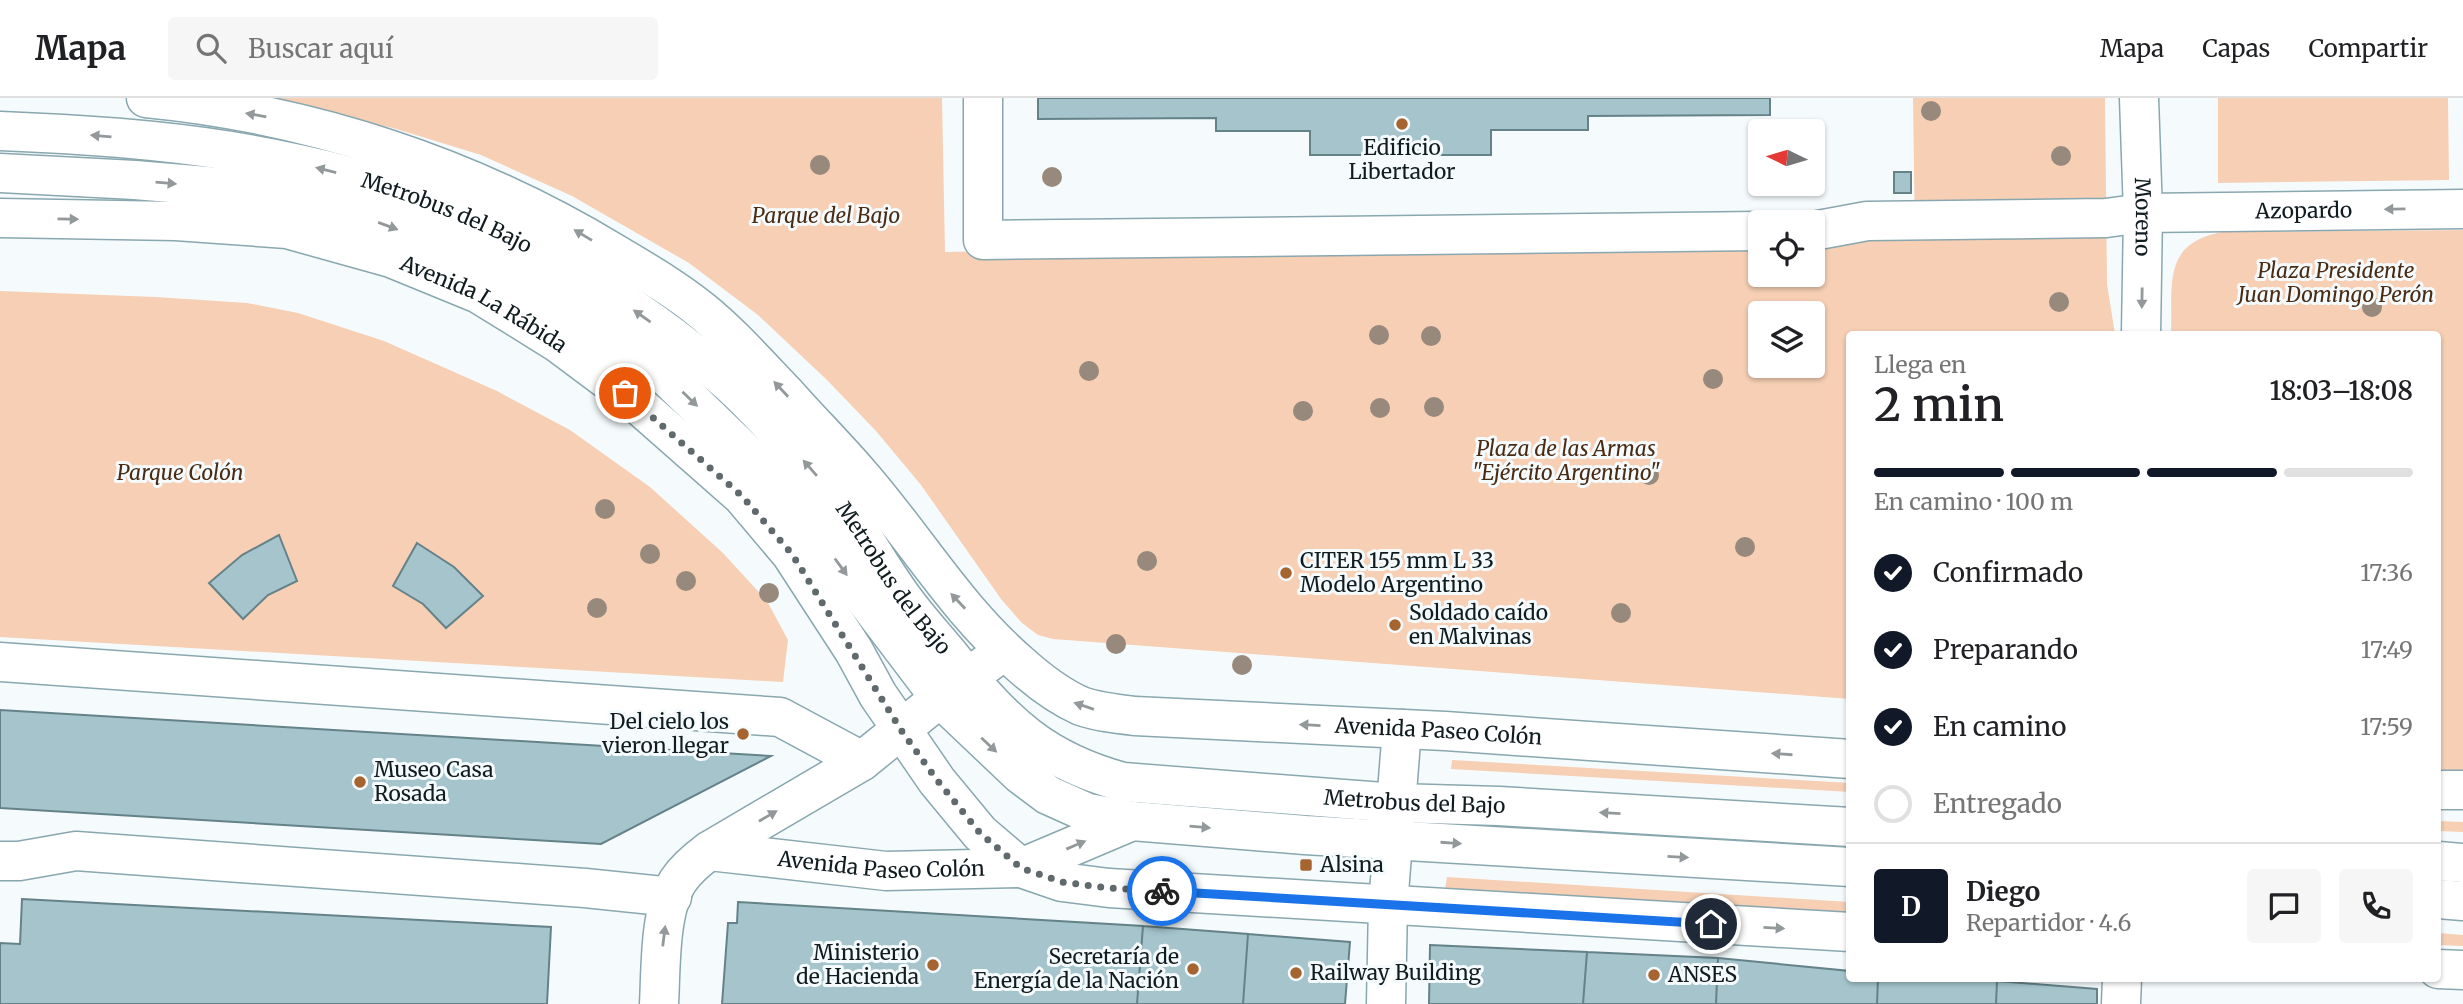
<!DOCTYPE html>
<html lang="es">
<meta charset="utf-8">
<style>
:root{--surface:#fff;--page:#f6f6f6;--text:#202124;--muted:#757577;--line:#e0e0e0;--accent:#111827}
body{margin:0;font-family:Merriweather,serif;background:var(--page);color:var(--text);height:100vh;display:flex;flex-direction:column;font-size:26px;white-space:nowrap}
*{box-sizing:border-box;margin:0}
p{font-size:23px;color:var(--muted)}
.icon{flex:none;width:38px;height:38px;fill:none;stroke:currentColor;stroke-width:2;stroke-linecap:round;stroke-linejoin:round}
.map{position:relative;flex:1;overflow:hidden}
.sheet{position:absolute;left:1846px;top:233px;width:595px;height:651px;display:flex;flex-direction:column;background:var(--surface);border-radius:7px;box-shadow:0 2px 5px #0004}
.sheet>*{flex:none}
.needle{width:46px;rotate:275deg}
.tools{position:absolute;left:1748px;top:21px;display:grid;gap:14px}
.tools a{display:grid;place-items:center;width:77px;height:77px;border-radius:7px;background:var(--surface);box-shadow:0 2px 5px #0004;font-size:35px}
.pin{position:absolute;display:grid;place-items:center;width:60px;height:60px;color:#fff;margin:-30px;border:4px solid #fff;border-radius:50%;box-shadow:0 2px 7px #0007}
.courier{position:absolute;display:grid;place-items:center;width:70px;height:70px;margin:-35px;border:5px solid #1a73e8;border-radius:50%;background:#fff;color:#222;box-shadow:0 2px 9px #0007}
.overview em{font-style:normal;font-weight:600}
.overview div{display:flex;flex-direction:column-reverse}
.overview{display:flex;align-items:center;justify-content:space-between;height:119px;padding:0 28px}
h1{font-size:46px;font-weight:600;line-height:52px}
.bar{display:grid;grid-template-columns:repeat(4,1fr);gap:10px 7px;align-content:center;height:84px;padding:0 28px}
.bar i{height:9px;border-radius:5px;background:var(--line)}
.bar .on{background:var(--accent)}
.bar p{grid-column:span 4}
.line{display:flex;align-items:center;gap:18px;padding:0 28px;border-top:2px solid var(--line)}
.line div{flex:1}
.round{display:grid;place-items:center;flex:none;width:74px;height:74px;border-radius:7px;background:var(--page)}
ol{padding:0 28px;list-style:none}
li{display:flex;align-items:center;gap:21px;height:77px}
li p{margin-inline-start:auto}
li .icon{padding:7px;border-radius:50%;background:var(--accent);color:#fff;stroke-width:4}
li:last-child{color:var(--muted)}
li i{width:38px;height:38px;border:4px solid var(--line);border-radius:50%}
header{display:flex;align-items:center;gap:42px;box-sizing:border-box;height:98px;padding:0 35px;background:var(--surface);border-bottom:2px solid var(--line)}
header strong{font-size:33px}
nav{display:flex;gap:38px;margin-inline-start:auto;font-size:24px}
.search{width:490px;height:63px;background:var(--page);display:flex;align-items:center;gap:18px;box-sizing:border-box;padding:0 24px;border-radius:7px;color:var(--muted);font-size:26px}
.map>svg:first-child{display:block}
.green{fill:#f6cfb4;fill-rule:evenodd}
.building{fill:#a5c4cc;stroke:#658289;stroke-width:2}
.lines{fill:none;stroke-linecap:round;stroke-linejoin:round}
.minor-casing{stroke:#89a7af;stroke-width:41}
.major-casing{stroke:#89a7af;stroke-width:41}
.minor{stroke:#fff;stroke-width:38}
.major{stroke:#fff;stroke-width:38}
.tree{fill:#97897c}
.oneway{fill:#93999a}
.done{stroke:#606a6d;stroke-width:7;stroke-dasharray:0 12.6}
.route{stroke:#1a73e8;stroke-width:9}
.poi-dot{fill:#a66430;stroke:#f5fbfd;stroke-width:2.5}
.labels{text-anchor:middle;stroke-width:6;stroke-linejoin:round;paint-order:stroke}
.poi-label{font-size:21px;fill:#101c1f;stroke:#f5fbfd;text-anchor:start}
.street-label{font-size:21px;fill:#101c1f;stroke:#f5fbfd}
.park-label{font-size:21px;font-style:italic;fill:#4a2b13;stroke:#f5fbfd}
</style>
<header>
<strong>Mapa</strong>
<div class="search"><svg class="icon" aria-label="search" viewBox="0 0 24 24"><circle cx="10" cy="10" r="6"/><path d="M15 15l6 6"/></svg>Buscar aquí</div>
<nav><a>Mapa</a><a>Capas</a><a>Compartir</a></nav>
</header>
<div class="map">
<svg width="2463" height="906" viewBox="0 0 2463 906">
<rect width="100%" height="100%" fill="#f5fbfd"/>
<!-- green -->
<path class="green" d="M249,0H942L945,154L1261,148L1760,144V177H1813V143L1915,142L1913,0H2105L2107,186L2115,236H1850V601L1053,541L1038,537L1022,525L1001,501L921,387L876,333L827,282L758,217L689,165L572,98L481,57L393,30ZM1760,215H1813V268H1760Z
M2218,0H2448L2449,82L2218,85Z
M2463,132V675L2438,674V236H2171C2173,187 2161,145 2223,134Z
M0,193L156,199L247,205L298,215L384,243L497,293L570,332L650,389L723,455L767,503L788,542L783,584L0,539Z
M1452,662L1850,685V694L1451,671Z
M2438,723L2463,724V734L2438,733Z
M1447,779L1850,804V816L1445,791Z
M2438,835L2463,837V848L2438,847Z"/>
<!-- building -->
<path class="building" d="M1038,0H1770V17L1588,18V32H1491V57H1310V33H1216V20L1038,21Z
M1894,74H1911V95H1894Z
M279,437L297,483L268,497L243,521L209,485L242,457Z
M417,445L454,469L483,498L446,530L423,506L393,488Z
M0,612L688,653L771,658L601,746L0,710Z
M22,801L551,829L547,906H0V845L20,846Z
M738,804L1143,828L1137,906H722L728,825H737Z
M1143,828L1248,836L1243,906H1137Z
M1248,836L1350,844L1345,906H1243Z
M1430,847L1587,854L1583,906H1429Z
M1587,854L1718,860L1716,906H1583Z
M1718,860L1850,873V880H1878L1877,906H1716Z
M1878,880H1952L1997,883L1996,906H1877Z
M1997,883L2097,891V906H1996Z"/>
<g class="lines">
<defs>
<g id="minor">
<path d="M983,0V142L1760,133"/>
<path id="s1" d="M2139,0L2143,115L2141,236"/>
<path id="s2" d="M0,33C100,37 201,44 299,66C456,99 606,178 727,283C754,307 779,335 803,362C814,376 828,389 838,403C863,436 882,473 907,506C922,526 939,544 955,564C1007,626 1042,662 1123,684L1396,705L1499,708L1850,729"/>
<path d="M0,75L135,82L242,91L331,107L423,141L498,172L599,229L669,281L778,386L940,600L1020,676L1048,697L1088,715L1132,723L1305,737L1850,769"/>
<path id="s3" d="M1813,133L1867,123L2106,120L2143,115L2463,111"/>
<path d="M0,564L780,619L862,663"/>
<path d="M0,763H19L76,753L585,790L672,799"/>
<path d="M2438,763L2463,765"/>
<path d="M1021,770L1132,723"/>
<path d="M2438,801L2463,803"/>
<path d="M1386,906L1388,807L1402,631"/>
<path d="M2121,906L2122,880"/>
</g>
<g id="major">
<path id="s4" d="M146,0C312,16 472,69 614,155C644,173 674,190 701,212C732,237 759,268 787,297C811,324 837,350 861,378C916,441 956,511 1021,567C1040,584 1058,598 1081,608C1098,614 1117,616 1135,618L1445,633L1850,661"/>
<path id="s5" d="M0,120L176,123L287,131L391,160L479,196L558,245L625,295L742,398L791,456L854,553L878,597L937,683L980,735L1021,770"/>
<path d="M2438,692H2463"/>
<path id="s6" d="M709,753L886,773L1021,770L1062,784L1109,790L1850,834"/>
<path d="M2438,871L2463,872"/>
<path d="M659,906C661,871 659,814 678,783C686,771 698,761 709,753L862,663L940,600L1004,553"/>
</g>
</defs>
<!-- minor casing -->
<use href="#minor" class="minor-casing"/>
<!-- major casing -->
<use href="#major" class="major-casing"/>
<!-- minor -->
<use href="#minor" class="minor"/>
<!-- major -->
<use href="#major" class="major"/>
</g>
<!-- trees -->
<g class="tree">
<circle cx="1931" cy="13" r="10"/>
<circle cx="2061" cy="58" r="10"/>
<circle cx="820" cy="67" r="10"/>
<circle cx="1052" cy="79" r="10"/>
<circle cx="2059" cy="204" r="10"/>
<circle cx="2372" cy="209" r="10"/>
<circle cx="1379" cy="237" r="10"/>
<circle cx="1431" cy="238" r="10"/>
<circle cx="1089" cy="273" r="10"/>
<circle cx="1713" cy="281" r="10"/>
<circle cx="1434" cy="309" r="10"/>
<circle cx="1380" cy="310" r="10"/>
<circle cx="1303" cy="313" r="10"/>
<circle cx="1649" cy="377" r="10"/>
<circle cx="605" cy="411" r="10"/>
<circle cx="1745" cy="449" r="10"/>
<circle cx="650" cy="456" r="10"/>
<circle cx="1147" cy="463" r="10"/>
<circle cx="686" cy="483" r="10"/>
<circle cx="769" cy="495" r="10"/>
<circle cx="597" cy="510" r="10"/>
<circle cx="1621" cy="515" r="10"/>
<circle cx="1116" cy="546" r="10"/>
<circle cx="1242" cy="567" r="10"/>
</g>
<!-- one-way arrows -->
<defs><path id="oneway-solid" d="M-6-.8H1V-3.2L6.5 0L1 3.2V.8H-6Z" transform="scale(1.75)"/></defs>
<g class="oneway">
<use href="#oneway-solid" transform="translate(256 17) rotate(-170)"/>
<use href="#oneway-solid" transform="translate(101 38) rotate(-175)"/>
<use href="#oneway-solid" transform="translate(326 72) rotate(-166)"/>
<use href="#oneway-solid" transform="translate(166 85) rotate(5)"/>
<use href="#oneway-solid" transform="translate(2395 111) rotate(179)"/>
<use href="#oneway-solid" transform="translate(68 121) rotate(1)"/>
<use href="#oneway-solid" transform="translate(388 128) rotate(20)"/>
<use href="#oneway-solid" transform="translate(583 137) rotate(-149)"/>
<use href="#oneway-solid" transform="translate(2142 200) rotate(91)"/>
<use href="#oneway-solid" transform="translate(642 218) rotate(-145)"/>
<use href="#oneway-solid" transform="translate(781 291) rotate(-133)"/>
<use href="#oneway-solid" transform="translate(690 301) rotate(44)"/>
<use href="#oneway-solid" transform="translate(810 370) rotate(-131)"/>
<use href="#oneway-solid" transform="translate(841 469) rotate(54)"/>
<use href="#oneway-solid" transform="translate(958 503) rotate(-133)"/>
<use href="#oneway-solid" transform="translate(1084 608) rotate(-161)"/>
<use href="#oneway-solid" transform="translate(1310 627) rotate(-177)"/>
<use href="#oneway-solid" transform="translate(989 647) rotate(43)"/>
<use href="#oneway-solid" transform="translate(1782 656) rotate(-176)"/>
<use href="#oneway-solid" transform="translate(1610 715) rotate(-177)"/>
<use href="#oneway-solid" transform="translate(768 718) rotate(-30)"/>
<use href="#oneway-solid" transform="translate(1200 729) rotate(5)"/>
<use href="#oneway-solid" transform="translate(1451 745) rotate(4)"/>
<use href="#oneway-solid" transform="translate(1076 747) rotate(-23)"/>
<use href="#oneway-solid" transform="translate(1678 759) rotate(3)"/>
<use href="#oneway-solid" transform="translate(1774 830) rotate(3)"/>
<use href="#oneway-solid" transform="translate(664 838) rotate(-83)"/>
</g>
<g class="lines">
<!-- done -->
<path class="done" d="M625,295L742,398L792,456L901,632L937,682L980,735L1021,770L1062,784L1108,790L1162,793"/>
<!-- route -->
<path class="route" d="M1162,793L1711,826"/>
</g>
<!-- markers -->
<g class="poi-dot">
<circle cx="1402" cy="26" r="7"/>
<circle cx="1286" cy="475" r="7"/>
<circle cx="1395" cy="527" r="7"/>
<circle cx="743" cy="636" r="7"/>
<circle cx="360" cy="684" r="7"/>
<rect x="1299" y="760" width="14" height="14" rx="3.5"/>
<circle cx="933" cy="867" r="7"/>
<circle cx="1193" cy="871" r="7"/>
<circle cx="1296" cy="875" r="7"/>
<circle cx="1654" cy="877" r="7"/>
</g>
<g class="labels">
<!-- poi labels -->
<g class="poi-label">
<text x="1402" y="57" text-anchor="middle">Edificio<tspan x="1402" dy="24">Libertador</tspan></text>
<text x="1300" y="470">CITER 155 mm L 33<tspan x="1300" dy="24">Modelo Argentino</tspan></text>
<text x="1409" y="522">Soldado caído<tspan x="1409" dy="24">en Malvinas</tspan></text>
<text x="729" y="631" text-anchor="end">Del cielo los<tspan x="729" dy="24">vieron llegar</tspan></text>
<text x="374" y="679">Museo Casa<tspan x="374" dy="24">Rosada</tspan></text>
<text x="1320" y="774">Alsina</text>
<text x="919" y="862" text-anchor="end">Ministerio<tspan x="919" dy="24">de Hacienda</tspan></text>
<text x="1179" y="866" text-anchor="end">Secretaría de<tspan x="1179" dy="24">Energía de la Nación</tspan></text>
<text x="1310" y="882">Railway Building</text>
<text x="1668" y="884">ANSES</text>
</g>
<!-- street labels -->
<g class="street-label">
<text dy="7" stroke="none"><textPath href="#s3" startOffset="492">Azopardo</textPath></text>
<text dy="7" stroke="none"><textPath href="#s2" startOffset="457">Metrobus del Bajo</textPath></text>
<text dy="7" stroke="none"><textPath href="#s1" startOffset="119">Moreno</textPath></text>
<text dy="7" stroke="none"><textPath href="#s5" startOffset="499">Avenida La Rábida</textPath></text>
<text dy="7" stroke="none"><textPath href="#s2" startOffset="1045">Metrobus del Bajo</textPath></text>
<text dy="7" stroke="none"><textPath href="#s4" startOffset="1512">Avenida Paseo Colón</textPath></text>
<text dy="7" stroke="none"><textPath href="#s2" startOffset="1652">Metrobus del Bajo</textPath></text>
<text dy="7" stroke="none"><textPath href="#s6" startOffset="173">Avenida Paseo Colón</textPath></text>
</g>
<!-- park labels -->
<g class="park-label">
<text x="826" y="125">Parque del Bajo</text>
<text x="2336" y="180">Plaza Presidente<tspan x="2336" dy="24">Juan Domingo Perón</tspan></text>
<text x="1566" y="358">Plaza de las Armas<tspan x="1566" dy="24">"Ejército Argentino"</tspan></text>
<text x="180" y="382">Parque Colón</text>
</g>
</g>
</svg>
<div class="tools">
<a><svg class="needle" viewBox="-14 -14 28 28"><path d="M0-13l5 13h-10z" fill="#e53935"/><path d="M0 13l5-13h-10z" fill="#757577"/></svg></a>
<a><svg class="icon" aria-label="locate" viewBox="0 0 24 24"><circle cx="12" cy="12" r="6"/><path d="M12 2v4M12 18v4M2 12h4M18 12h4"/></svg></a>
<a><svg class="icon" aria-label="layers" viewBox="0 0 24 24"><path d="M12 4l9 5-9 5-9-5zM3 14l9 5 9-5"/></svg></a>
</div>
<div class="pin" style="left:625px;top:295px;background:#ea580c"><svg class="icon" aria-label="bag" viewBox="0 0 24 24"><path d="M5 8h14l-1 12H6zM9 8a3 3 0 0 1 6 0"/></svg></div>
<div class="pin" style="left:1711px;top:826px;background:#1f2937"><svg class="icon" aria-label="home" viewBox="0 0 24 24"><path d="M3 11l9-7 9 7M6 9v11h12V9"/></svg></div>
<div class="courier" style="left:1162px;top:793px"><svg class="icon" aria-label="bike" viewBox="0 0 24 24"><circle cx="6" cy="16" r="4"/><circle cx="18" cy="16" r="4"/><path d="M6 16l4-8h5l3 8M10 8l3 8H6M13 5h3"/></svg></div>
<section class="sheet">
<div class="overview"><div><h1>2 min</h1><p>Llega en</p></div><em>18:03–18:08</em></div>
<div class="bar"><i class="on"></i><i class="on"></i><i class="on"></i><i></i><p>En camino · 100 m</p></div>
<ol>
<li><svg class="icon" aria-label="check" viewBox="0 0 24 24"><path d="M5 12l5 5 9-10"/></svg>Confirmado<p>17:36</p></li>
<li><svg class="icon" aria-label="check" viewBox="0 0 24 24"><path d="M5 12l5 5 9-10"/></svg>Preparando<p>17:49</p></li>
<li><svg class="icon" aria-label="check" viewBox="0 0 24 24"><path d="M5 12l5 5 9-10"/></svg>En camino<p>17:59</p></li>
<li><i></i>Entregado</li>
</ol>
<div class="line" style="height:126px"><b class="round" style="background:var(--accent);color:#fff">D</b><div><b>Diego</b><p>Repartidor · 4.6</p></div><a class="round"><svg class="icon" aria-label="chat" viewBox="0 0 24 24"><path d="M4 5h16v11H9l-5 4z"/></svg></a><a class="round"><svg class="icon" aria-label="phone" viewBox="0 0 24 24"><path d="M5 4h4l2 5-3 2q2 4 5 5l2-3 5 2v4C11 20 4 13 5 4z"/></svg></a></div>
</section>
</div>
